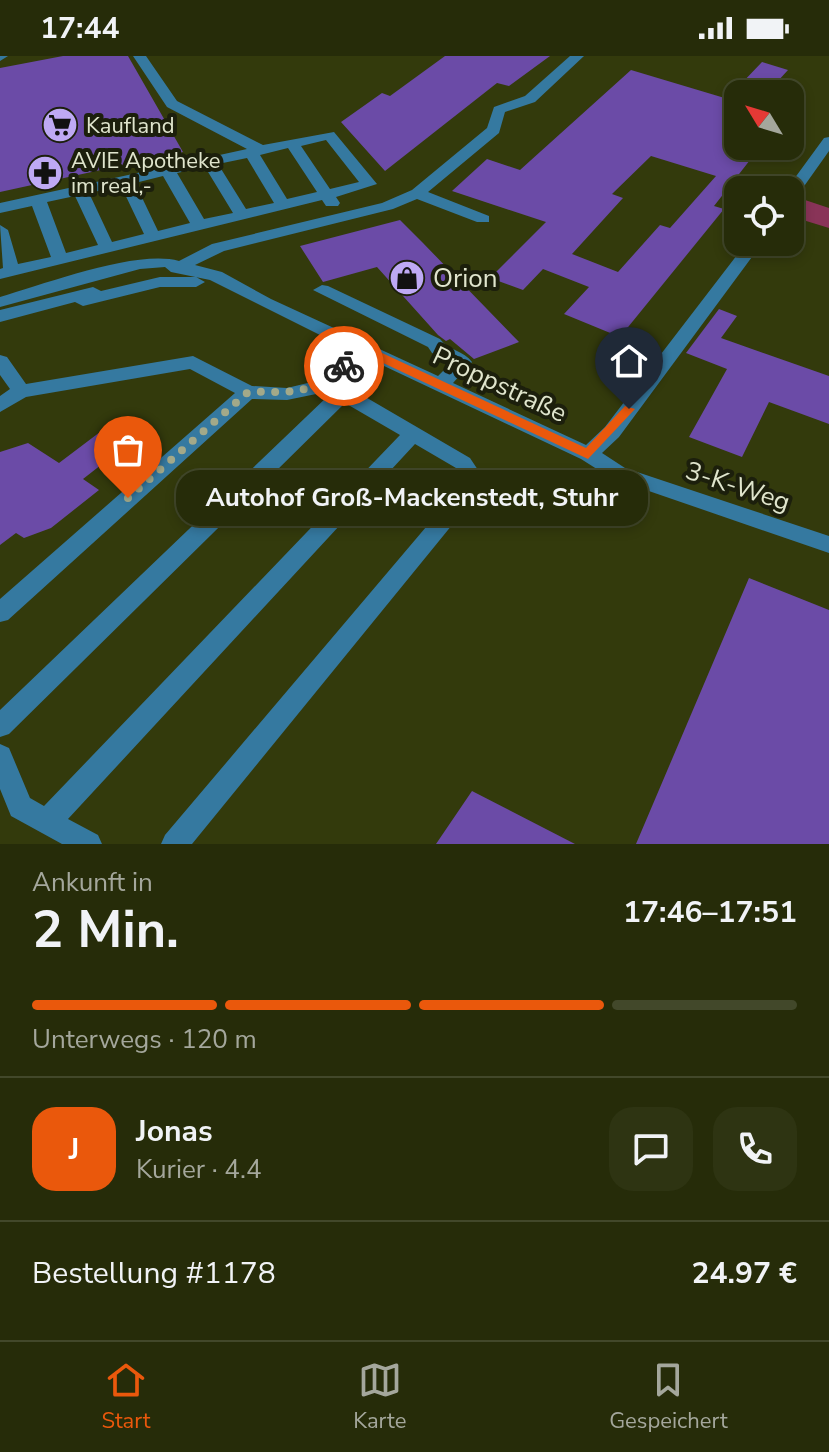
<!DOCTYPE html>
<html lang="de">
<meta charset="utf-8">
<style>
:root{--surface:#262c09;--page:#2e3412;--text:#f1f3f6;--muted:#a4a79c;--line:#42482a;--accent:#ea580c}
body{margin:0;font-family:"Nunito Sans",sans-serif;background:var(--page);color:var(--text);height:100vh;display:flex;flex-direction:column;font-size:30px;white-space:nowrap}
*{box-sizing:border-box;margin:0}
p{font-size:26px;color:var(--muted)}
.icon{flex:none;width:44px;height:44px;fill:none;stroke:currentColor;stroke-width:2;stroke-linecap:round;stroke-linejoin:round}
.map{position:relative;height:788px;overflow:hidden}
.drawer{display:flex;flex-direction:column;background:var(--surface);flex:1}
.drawer>*{flex:none}
.needle{width:52px;rotate:308deg}
.buttons{position:absolute;left:724px;top:24px;display:grid;gap:16px}
.buttons a{display:grid;place-items:center;width:80px;height:80px;border-radius:16px;background:var(--surface);box-shadow:0 4px 12px #0003,0 0 0 2px var(--line);font-size:40px}
.pin{position:absolute;display:grid;place-items:center;width:68px;height:68px;color:#fff;margin:-82px -34px;border-radius:50% 50% 50% 0;rotate:-45deg;box-shadow:0 0 8px #0007}
.pin .icon{rotate:45deg}
.courier{position:absolute;display:grid;place-items:center;width:80px;height:80px;margin:-40px;border:6px solid #ea580c;border-radius:50%;background:#fff;color:#222;box-shadow:0 2px 10px #0007}
.bubble{position:absolute;height:56px;border-radius:24px;background:var(--surface);box-shadow:0 4px 12px #0003,0 0 0 2px var(--line);font-size:26px;font-weight:700;line-height:56px;text-align:center}
.summary em{font-style:normal;font-weight:700}
.summary div{display:flex;flex-direction:column-reverse}
.summary{display:flex;align-items:center;justify-content:space-between;height:136px;padding:0 32px}
h1{font-size:52px;font-weight:700;line-height:60px}
.bar{display:grid;grid-template-columns:repeat(4,1fr);gap:12px 8px;align-content:center;height:96px;padding:0 32px}
.bar i{height:10px;border-radius:6px;background:var(--line)}
.bar .selected{background:var(--accent)}
.bar p{grid-column:span 4}
.line{display:flex;align-items:center;gap:20px;padding:0 32px;border-top:2px solid var(--line)}
.line div{flex:1}
.round{display:grid;place-items:center;flex:none;width:84px;height:84px;border-radius:24px;background:var(--page)}
.status{display:flex;justify-content:space-between;align-items:center;height:56px;padding:0 40px;background:var(--surface);direction:ltr}
.status svg{height:22px;fill:currentColor}
.tabs{display:flex;justify-content:space-around;align-items:center;height:112px;border-top:2px solid var(--line);background:var(--surface);font-size:22px;color:var(--muted)}
.tabs a{display:grid;justify-items:center;gap:4px}
.tabs .selected{color:var(--accent)}
.map>svg:first-child{display:block}
.green{fill:#893458}
.building{fill:#6b4ba7;fill-rule:evenodd}
.lines{fill:none;stroke-linecap:round;stroke-linejoin:round}
.minor{fill:#3579a0;fill-rule:evenodd}
.route{fill:#ea580c}
.done{stroke:#a3a989;stroke-width:8;stroke-dasharray:0 14.4}
.labels{text-anchor:middle;stroke-width:8;stroke-linejoin:round;paint-order:stroke}
.far-poi-label{font-size:22px;fill:#e0e5cd;stroke:#1c1f0c;text-anchor:start}
.poi-label{font-size:26px;fill:#e0e5cd;stroke:#1c1f0c;text-anchor:start}
.street-label{font-size:26px;fill:#e0e5cd;stroke:#1c1f0c}
</style>
<div class="status"><b>17:44</b><svg viewBox="0 0 49 12"><path d="M0 12V9h3v3zM5 12V6h3v6zM10 12V3h3v9zM15 12V0h3v12zM26 1h20v11H26zM47 4h2v5h-2z"/></svg></div>
<div class="map">
<svg width="829" height="788" viewBox="0 0 829 788">
<rect width="100%" height="100%" fill="#333a0c"/>
<!-- green -->
<path class="green" d="M799,142L829,152V172L790,160V154Z"/>
<!-- building -->
<path class="building" d="M63,0H128L183,96L0,136V12Z
M445,0H550L509,30L497,27L385,115L341,66L382,37L390,40Z
M762,6L788,14L767,37L740,29Z
M631,14L738,46V90H761L714,150L724,153L620,281L564,258L589,231L543,213L523,234L490,222L546,166L452,135L487,103L520,114ZM651,100L716,120L670,172L660,169L618,216L572,198L623,142L612,138Z
M400,164L423,187L519,286L474,303L450,283L446,285L438,279L377,211L323,226L300,190Z
M719,253L737,260L721,282L829,320V368L769,346L742,401L689,381L727,313L686,297Z
M100,376L124,391L83,423L99,434L51,472L24,482L16,477L0,489V396L28,387L59,407Z
M749,522L829,554V788H636Z
M472,735L575,788H436Z"/>
<g class="lines">
<!-- minor -->
<path class="minor" d="M0,0H8L0,5Z
M133,0H146L177,45L263,89L334,76L377,128L336,141L340,147L338,150H326L322,144L0,223V213L3,212L0,169L8,174L18,208L51,201L32,150L0,157V147L247,93L167,51ZM326,84L359,126L330,133L301,90ZM288,92L317,136L287,143L260,99ZM247,102L274,147L246,153L218,108ZM205,111L233,157L204,163L177,117ZM163,120L190,167L158,175L135,127ZM121,130L144,178L112,186L89,137ZM75,140L98,189L66,197L47,146Z
M570,0H584L535,46L505,56L499,77L428,136L489,160V166H477L417,143L393,153L224,195L195,209L222,216L271,243L438,320L451,307L432,297L428,291L313,234L322,229L328,230L440,283C448,294 464,295 472,306L453,327L586,389L605,371L747,186H763L619,381L602,397L625,412L829,480V497L611,422L581,403L365,301L336,328L350,332L470,402L486,426L483,431L192,788H161L165,779L465,425L456,412L415,388L68,763L98,779L102,788H62L11,760L0,733V688L9,692L30,742L44,750L400,379L345,347L9,678L0,681V654L329,339L321,337L287,344L252,343L8,564L0,566V543L235,337L190,313L26,341L0,356V340L10,333L0,319V299L7,301L26,328L193,300L252,330L287,332L316,325L350,294L210,224L171,216L165,211L140,213L0,251V241C45,228 137,193 179,205L212,188L382,147L412,134L487,72L494,51L525,40Z
M829,81V95L795,143L790,145V134H786L824,82Z
M160,221H196L205,226L196,231H160L83,250L75,246L0,266V254L93,231L101,235Z"/>
</g>
<!-- route -->
<path class="route" d="M359,290H367L586,392L625,350L635,353L588,403L364,298L348,313H339V307Z"/>
<g class="lines">
<!-- done -->
<path class="done" d="M128,442L248,336C291,335 310,341 344,310"/>
</g>
<!-- icons -->
<defs>
<symbol id="supermarket-disc" viewBox="-11 -11 22 22"><circle r="9.5" fill="#bea9f4" stroke="#1c1f0c"/><path d="M-6-5.5h2.5l.6 2H6L4.5 2H-2.5L-4.4-4H-6ZM-1.5 3.2a1.3 1.3 0 1 0 .1 0ZM3 3.2a1.3 1.3 0 1 0 .1 0Z" fill="#111"/></symbol>
<symbol id="pharmacy-disc" viewBox="-11 -11 22 22"><circle r="9.5" fill="#bea9f4" stroke="#1c1f0c"/><path d="M-2-6h4v4h4v4h-4v4h-4v-4h-4v-4h4Z" fill="#111"/></symbol>
<symbol id="shop-disc" viewBox="-11 -11 22 22"><circle r="9.5" fill="#bea9f4" stroke="#1c1f0c"/><path d="M-5-2.5h2.3a2.7 3.5 0 0 1 5.4 0H5L5.5 6h-11ZM-1.5-2.5h3a1.5 2.3 0 0 0-3 0Z" fill="#111"/></symbol>
</defs>
<g fill-rule="evenodd">
<use href="#supermarket-disc" x="40" y="49" width="40" height="40"/>
<use href="#pharmacy-disc" x="25" y="97" width="40" height="40"/>
<use href="#shop-disc" x="387" y="202" width="40" height="40"/>
</g>
<g class="labels">
<!-- far-poi labels -->
<g class="far-poi-label">
<text x="86" y="77">Kaufland</text>
<text x="71" y="112">AVIE Apotheke<tspan x="71" dy="25">im real,-</tspan></text>
</g>
<!-- poi labels -->
<g class="poi-label">
<text x="433" y="231">Orion</text>
</g>
<!-- street labels -->
<g class="street-label">
<text transform="translate(500 328) rotate(25)" y="9">Proppstraße</text>
<text transform="translate(738 430) rotate(18)" y="9">3-K-Weg</text>
</g>
</g>
</svg>
<div class="buttons">
<a><svg class="needle" viewBox="-14 -14 28 28"><path d="M0-13l5 13h-10z" fill="#e53935"/><path d="M0 13l5-13h-10z" fill="#a4a79c"/></svg></a>
<a><svg class="icon" aria-label="locate" viewBox="0 0 24 24"><circle cx="12" cy="12" r="6"/><path d="M12 2v4M12 18v4M2 12h4M18 12h4"/></svg></a>
</div>
<div class="pin" style="left:128px;top:442px;background:#ea580c"><svg class="icon" aria-label="bag" viewBox="0 0 24 24"><path d="M5 8h14l-1 12H6zM9 8a3 3 0 0 1 6 0"/></svg></div>
<div class="pin" style="left:629px;top:353px;background:#1f2937"><svg class="icon" aria-label="home" viewBox="0 0 24 24"><path d="M3 11l9-7 9 7M6 9v11h12V9"/></svg></div>
<div class="courier" style="left:344px;top:310px"><svg class="icon" aria-label="bike" viewBox="0 0 24 24"><circle cx="6" cy="16" r="4"/><circle cx="18" cy="16" r="4"/><path d="M6 16l4-8h5l3 8M10 8l3 8H6M13 5h3"/></svg></div>
<div class="bubble" style="left:176px;top:414px;width:472px">Autohof Groß-Mackenstedt, Stuhr</div>
</div>
<section class="drawer">
<div class="summary"><div><h1>2 Min.</h1><p>Ankunft in</p></div><em>17:46–17:51</em></div>
<div class="bar"><i class="selected"></i><i class="selected"></i><i class="selected"></i><i></i><p>Unterwegs · 120 m</p></div>
<div class="line" style="height:144px"><b class="round" style="background:var(--accent);color:#fff">J</b><div><b>Jonas</b><p>Kurier · 4.4</p></div><a class="round"><svg class="icon" aria-label="chat" viewBox="0 0 24 24"><path d="M4 5h16v11H9l-5 4z"/></svg></a><a class="round"><svg class="icon" aria-label="phone" viewBox="0 0 24 24"><path d="M5 4h4l2 5-3 2q2 4 5 5l2-3 5 2v4C11 20 4 13 5 4z"/></svg></a></div>
<div class="line" style="height:104px"><div>Bestellung #1178</div><b>24.97 €</b></div>
</section>
<nav class="tabs">
<a class="selected"><svg class="icon" aria-label="home" viewBox="0 0 24 24"><path d="M3 11l9-7 9 7M6 9v11h12V9"/></svg>Start</a>
<a><svg class="icon" aria-label="map" viewBox="0 0 24 24"><path d="M3 6l6-2 6 2 6-2v14l-6 2-6-2-6 2zM9 4v14M15 6v14"/></svg>Karte</a>
<a><svg class="icon" aria-label="saved" viewBox="0 0 24 24"><path d="M7 4h10v16l-5-4-5 4z"/></svg>Gespeichert</a>
</nav>
